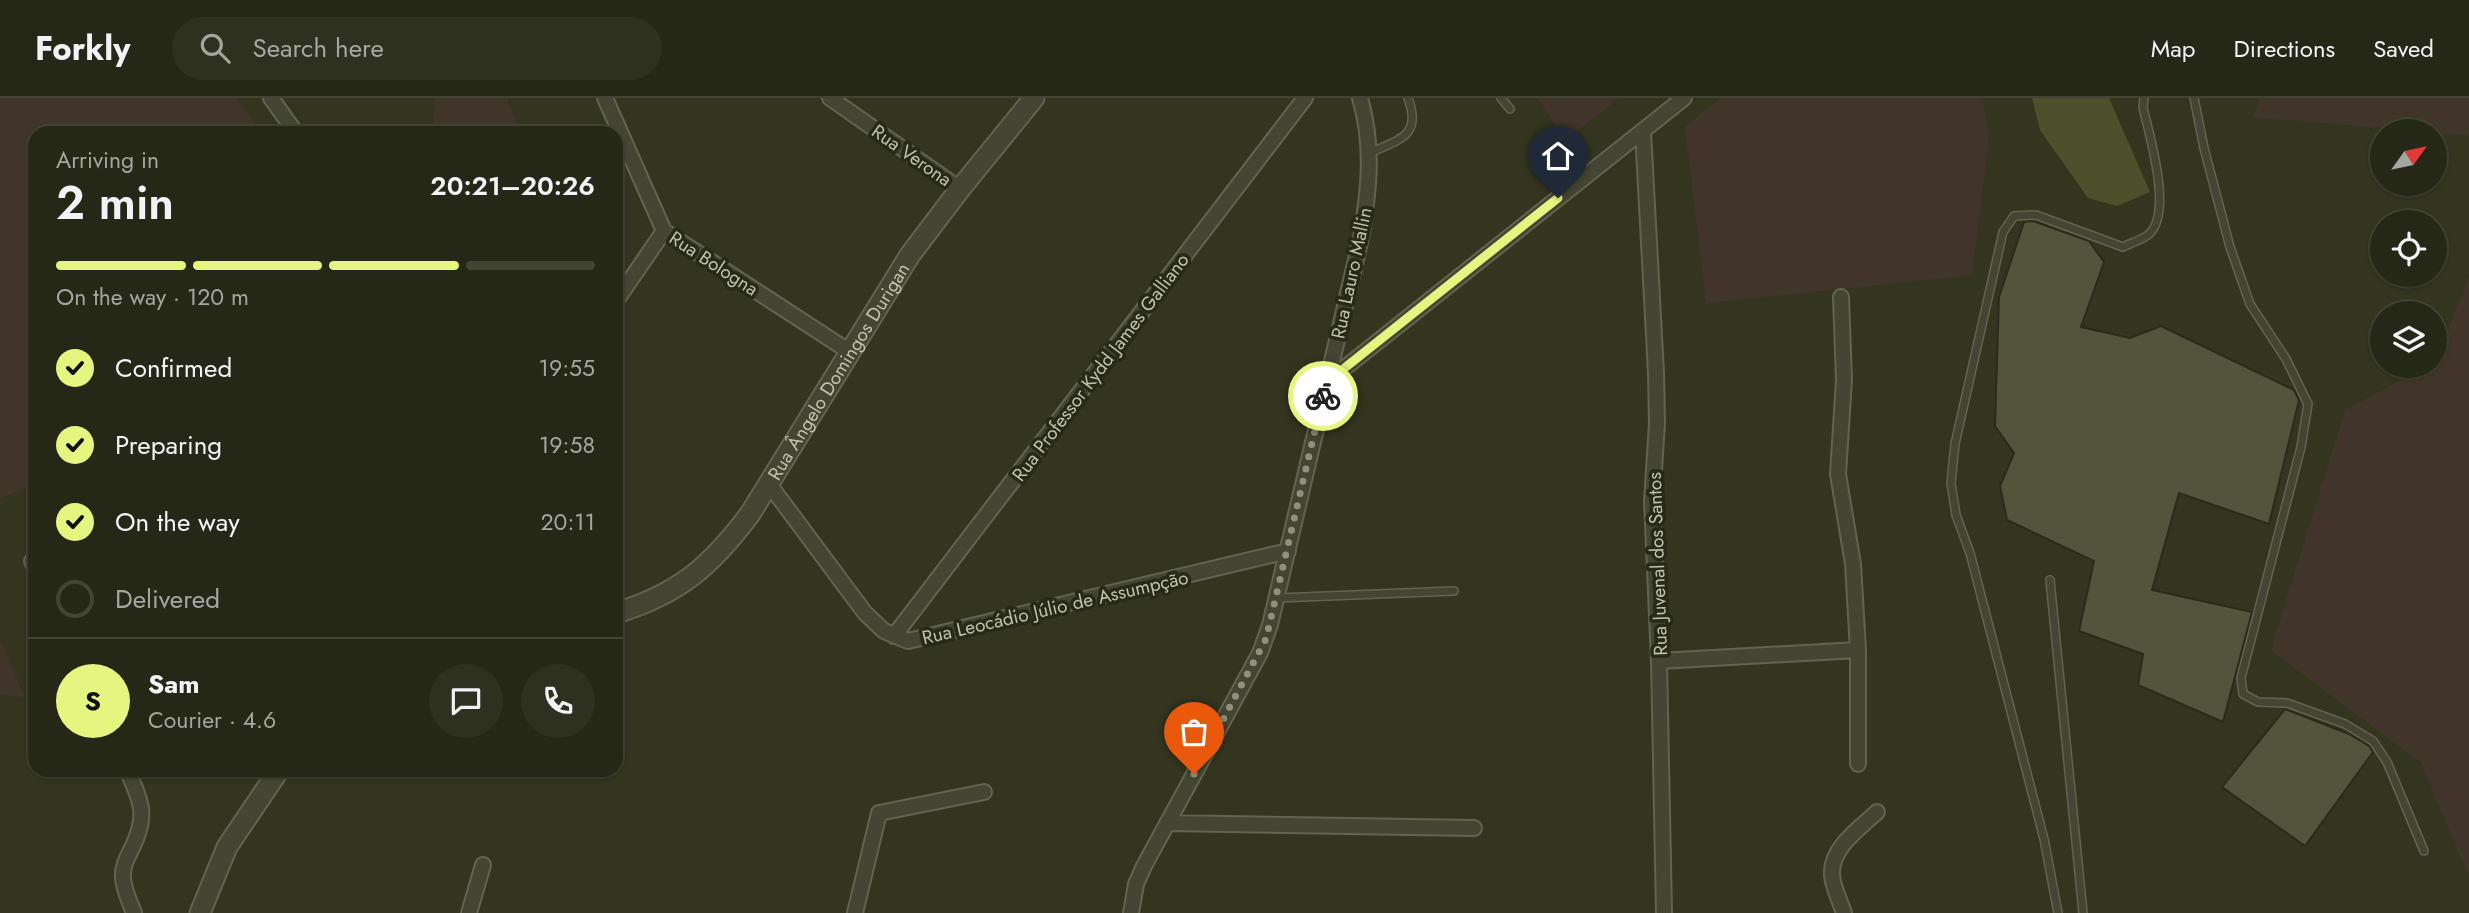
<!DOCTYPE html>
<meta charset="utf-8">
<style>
:root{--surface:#262817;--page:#2e3020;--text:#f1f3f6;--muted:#a4a6a1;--line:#424436;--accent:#e6f57f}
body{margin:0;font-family:Jost,sans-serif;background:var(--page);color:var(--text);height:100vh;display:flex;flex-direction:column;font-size:26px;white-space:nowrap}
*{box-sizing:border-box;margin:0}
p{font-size:23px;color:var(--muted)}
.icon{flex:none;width:38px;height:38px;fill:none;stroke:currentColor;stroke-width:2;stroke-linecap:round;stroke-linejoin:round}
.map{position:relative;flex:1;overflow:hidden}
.panel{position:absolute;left:28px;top:28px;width:595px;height:651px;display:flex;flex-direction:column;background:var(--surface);border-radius:21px;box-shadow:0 2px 5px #0004,0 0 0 2px var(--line)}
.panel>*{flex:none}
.needle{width:46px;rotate:57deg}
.fabs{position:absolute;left:2370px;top:21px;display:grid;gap:14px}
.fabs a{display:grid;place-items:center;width:77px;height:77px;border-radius:50%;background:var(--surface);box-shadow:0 2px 5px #0004,0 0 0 2px var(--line);font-size:35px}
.pin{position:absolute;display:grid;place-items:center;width:60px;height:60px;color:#fff;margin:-72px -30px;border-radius:50% 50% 50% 0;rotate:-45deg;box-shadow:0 0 7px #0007}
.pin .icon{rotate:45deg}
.courier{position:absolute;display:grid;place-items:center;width:70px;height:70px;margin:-35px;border:5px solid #e6f57f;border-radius:50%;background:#fff;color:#222;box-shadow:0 2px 9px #0007}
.head em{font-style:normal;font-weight:600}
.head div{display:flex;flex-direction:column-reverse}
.head{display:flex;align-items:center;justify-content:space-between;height:119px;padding:0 28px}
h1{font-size:46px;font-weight:600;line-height:52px}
.bar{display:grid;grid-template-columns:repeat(4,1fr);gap:10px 7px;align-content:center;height:84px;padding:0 28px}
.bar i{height:9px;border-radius:5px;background:var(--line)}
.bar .current{background:var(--accent)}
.bar p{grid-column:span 4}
.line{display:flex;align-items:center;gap:18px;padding:0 28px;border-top:2px solid var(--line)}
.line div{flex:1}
.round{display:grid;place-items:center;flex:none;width:74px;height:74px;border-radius:37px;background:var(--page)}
ol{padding:0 28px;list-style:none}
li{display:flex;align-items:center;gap:21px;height:77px}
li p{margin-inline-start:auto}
li .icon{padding:7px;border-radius:50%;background:var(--accent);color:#111;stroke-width:4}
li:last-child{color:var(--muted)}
li i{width:38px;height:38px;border:4px solid var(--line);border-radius:50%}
header{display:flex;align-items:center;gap:42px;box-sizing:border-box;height:98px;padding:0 35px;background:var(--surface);border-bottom:2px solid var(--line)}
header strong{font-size:33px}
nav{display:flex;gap:38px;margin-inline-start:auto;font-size:24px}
.search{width:490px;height:63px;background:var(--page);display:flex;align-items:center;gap:18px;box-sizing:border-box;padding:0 24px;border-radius:38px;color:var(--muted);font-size:26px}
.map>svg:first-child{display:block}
.green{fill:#41352b}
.water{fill:#4d512b}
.building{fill:#52553b;stroke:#2a2c1a;stroke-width:2}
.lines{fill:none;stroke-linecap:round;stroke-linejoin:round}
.service-casing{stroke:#616450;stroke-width:10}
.minor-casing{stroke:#616450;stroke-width:18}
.tertiary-casing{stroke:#616450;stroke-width:23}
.service{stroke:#444532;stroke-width:7}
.minor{stroke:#444532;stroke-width:14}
.tertiary{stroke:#444532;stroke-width:19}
.done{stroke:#8f917b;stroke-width:7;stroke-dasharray:0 12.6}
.route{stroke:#e6f57f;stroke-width:9}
.labels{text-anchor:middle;stroke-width:7;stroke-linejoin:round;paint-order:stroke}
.street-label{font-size:19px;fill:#c0c3ac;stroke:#282a18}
</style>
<header>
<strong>Forkly</strong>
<div class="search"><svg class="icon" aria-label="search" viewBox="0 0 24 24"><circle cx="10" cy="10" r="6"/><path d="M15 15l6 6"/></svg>Search here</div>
<nav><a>Map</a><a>Directions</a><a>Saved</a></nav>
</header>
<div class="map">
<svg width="2469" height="815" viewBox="0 0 2469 815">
<rect width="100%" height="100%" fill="#33351f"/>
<!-- green -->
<path class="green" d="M0,0H237L261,35H35V291L28,293L35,312V385L0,401Z
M435,0H507L518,30L509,35H432Z
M1537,0H1619L1566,42Z
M1720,0H1983L1989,42L1972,177L1706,205L1685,29Z
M2260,0H2469V37L2253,19Z
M2469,179V779L2421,665L2271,552L2345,312L2427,268H2434Z
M0,542L25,600L0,596Z"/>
<!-- water -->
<path class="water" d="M2032,0H2109L2150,94L2117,108L2088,100L2040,32Z"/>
<!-- building -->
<path class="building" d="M2033,123L2089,143L2104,164L2081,229L2130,240L2161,228L2294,292L2299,302L2269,426L2179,395L2152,492L2252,514L2223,624L2138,587L2143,556L2079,533L2094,463L2007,422L2000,388L2014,355L1995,328L1999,199L2024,124Z
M2285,611L2349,636L2369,648L2373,654L2305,748L2222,689Z"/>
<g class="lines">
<defs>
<path id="service" d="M1501,0L1510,11
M2194,0L2204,50L2230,149L2250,206L2286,261L2308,306L2301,349L2241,580L2243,596L2258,604L2287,605L2345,626L2373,643L2387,664L2424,753
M1370,55C1400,41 1422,38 1408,0
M2050,482L2083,815
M1277,500L1454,493
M2058,815L2044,741L1970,455L1956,417L1951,385L1955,346L2003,134L2014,118L2036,117L2123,149C2131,145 2141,142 2148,137C2174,116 2149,37 2143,9L2144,0"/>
<path id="minor" d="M271,0L296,35
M605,0L664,133L850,254
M830,0L960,91
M1643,33L1656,275L1657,325L1652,403L1659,563L1664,815
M1841,199L1844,282L1838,376L1853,466L1858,552V666
M616,203L664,133
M1327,284L1684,0
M769,386L865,515L884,533L908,543L1288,453
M32,463L35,470
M894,538L1305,0
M1659,563L1858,552
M127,672C141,703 148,716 133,748C128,758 122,768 123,779C123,791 130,804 134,815
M1167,725L1474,730
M469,815L483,767
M855,815L879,715L984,694
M1131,815L1136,786L1144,768L1260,555L1270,527L1361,140C1369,92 1374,48 1360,0
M1844,815C1840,803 1833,790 1832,777C1830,750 1860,730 1877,714"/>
<g id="tertiary">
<path id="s1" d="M616,515C679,496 711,468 750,416L910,157L960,91L1034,0"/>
<path d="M200,815L227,749L279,672"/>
</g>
</defs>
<!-- service casing -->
<use href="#service" class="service-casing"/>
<!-- minor casing -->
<use href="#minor" class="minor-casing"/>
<!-- tertiary casing -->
<use href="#tertiary" class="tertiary-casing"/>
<!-- service -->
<use href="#service" class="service"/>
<!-- minor -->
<use href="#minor" class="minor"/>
<!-- tertiary -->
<use href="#tertiary" class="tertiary"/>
</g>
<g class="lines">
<!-- done -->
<path class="done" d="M1194,676L1266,541L1323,298"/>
<!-- route -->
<path class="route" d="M1323,298L1327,284L1558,100"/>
</g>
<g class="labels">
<!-- street labels -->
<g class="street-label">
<text transform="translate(912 57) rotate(35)" y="7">Rua Verona</text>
<text transform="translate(714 165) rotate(33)" y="7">Rua Bologna</text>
<text transform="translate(1351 175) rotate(-78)" y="7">Rua Lauro Mallin</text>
<text transform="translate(1100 269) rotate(-53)" y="7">Rua Professor Kydd James Galliano</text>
<text dy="7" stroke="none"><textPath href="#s1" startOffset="338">Rua Ângelo Domingos Durigan</textPath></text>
<text transform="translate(1657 466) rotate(-92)" y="7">Rua Juvenal dos Santos</text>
<text transform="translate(1055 509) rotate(-13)" y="7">Rua Leocádio Júlio de Assumpção</text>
</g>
</g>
</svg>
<div class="fabs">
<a><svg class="needle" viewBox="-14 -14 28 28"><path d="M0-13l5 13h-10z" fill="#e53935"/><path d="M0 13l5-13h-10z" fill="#a4a6a1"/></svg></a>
<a><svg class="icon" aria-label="locate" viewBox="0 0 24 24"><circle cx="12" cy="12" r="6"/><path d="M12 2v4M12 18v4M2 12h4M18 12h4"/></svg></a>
<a><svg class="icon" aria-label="layers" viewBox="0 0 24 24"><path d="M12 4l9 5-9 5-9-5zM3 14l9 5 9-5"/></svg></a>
</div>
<div class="pin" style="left:1194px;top:676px;background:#ea580c"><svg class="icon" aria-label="bag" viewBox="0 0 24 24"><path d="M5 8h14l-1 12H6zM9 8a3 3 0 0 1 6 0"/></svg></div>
<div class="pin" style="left:1558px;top:100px;background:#1f2937"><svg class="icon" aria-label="home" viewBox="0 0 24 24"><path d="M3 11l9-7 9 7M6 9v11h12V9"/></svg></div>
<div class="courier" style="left:1323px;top:298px"><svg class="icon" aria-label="bike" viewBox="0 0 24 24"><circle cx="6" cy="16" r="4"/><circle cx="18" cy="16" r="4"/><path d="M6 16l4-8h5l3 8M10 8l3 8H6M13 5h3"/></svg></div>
<section class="panel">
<div class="head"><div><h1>2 min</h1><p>Arriving in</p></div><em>20:21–20:26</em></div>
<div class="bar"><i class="current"></i><i class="current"></i><i class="current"></i><i></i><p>On the way · 120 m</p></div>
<ol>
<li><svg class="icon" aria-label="check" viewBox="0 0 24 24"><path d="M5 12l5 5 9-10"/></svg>Confirmed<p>19:55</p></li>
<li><svg class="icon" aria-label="check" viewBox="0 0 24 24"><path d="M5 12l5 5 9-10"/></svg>Preparing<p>19:58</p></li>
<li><svg class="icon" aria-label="check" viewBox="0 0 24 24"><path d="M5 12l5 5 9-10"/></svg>On the way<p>20:11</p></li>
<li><i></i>Delivered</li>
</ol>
<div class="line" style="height:126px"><b class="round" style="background:var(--accent);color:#111">S</b><div><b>Sam</b><p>Courier · 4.6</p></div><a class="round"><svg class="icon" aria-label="chat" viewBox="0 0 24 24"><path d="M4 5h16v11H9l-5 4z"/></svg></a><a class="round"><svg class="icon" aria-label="phone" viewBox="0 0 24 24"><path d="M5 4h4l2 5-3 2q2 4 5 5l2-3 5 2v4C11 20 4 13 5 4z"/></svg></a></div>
</section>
</div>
